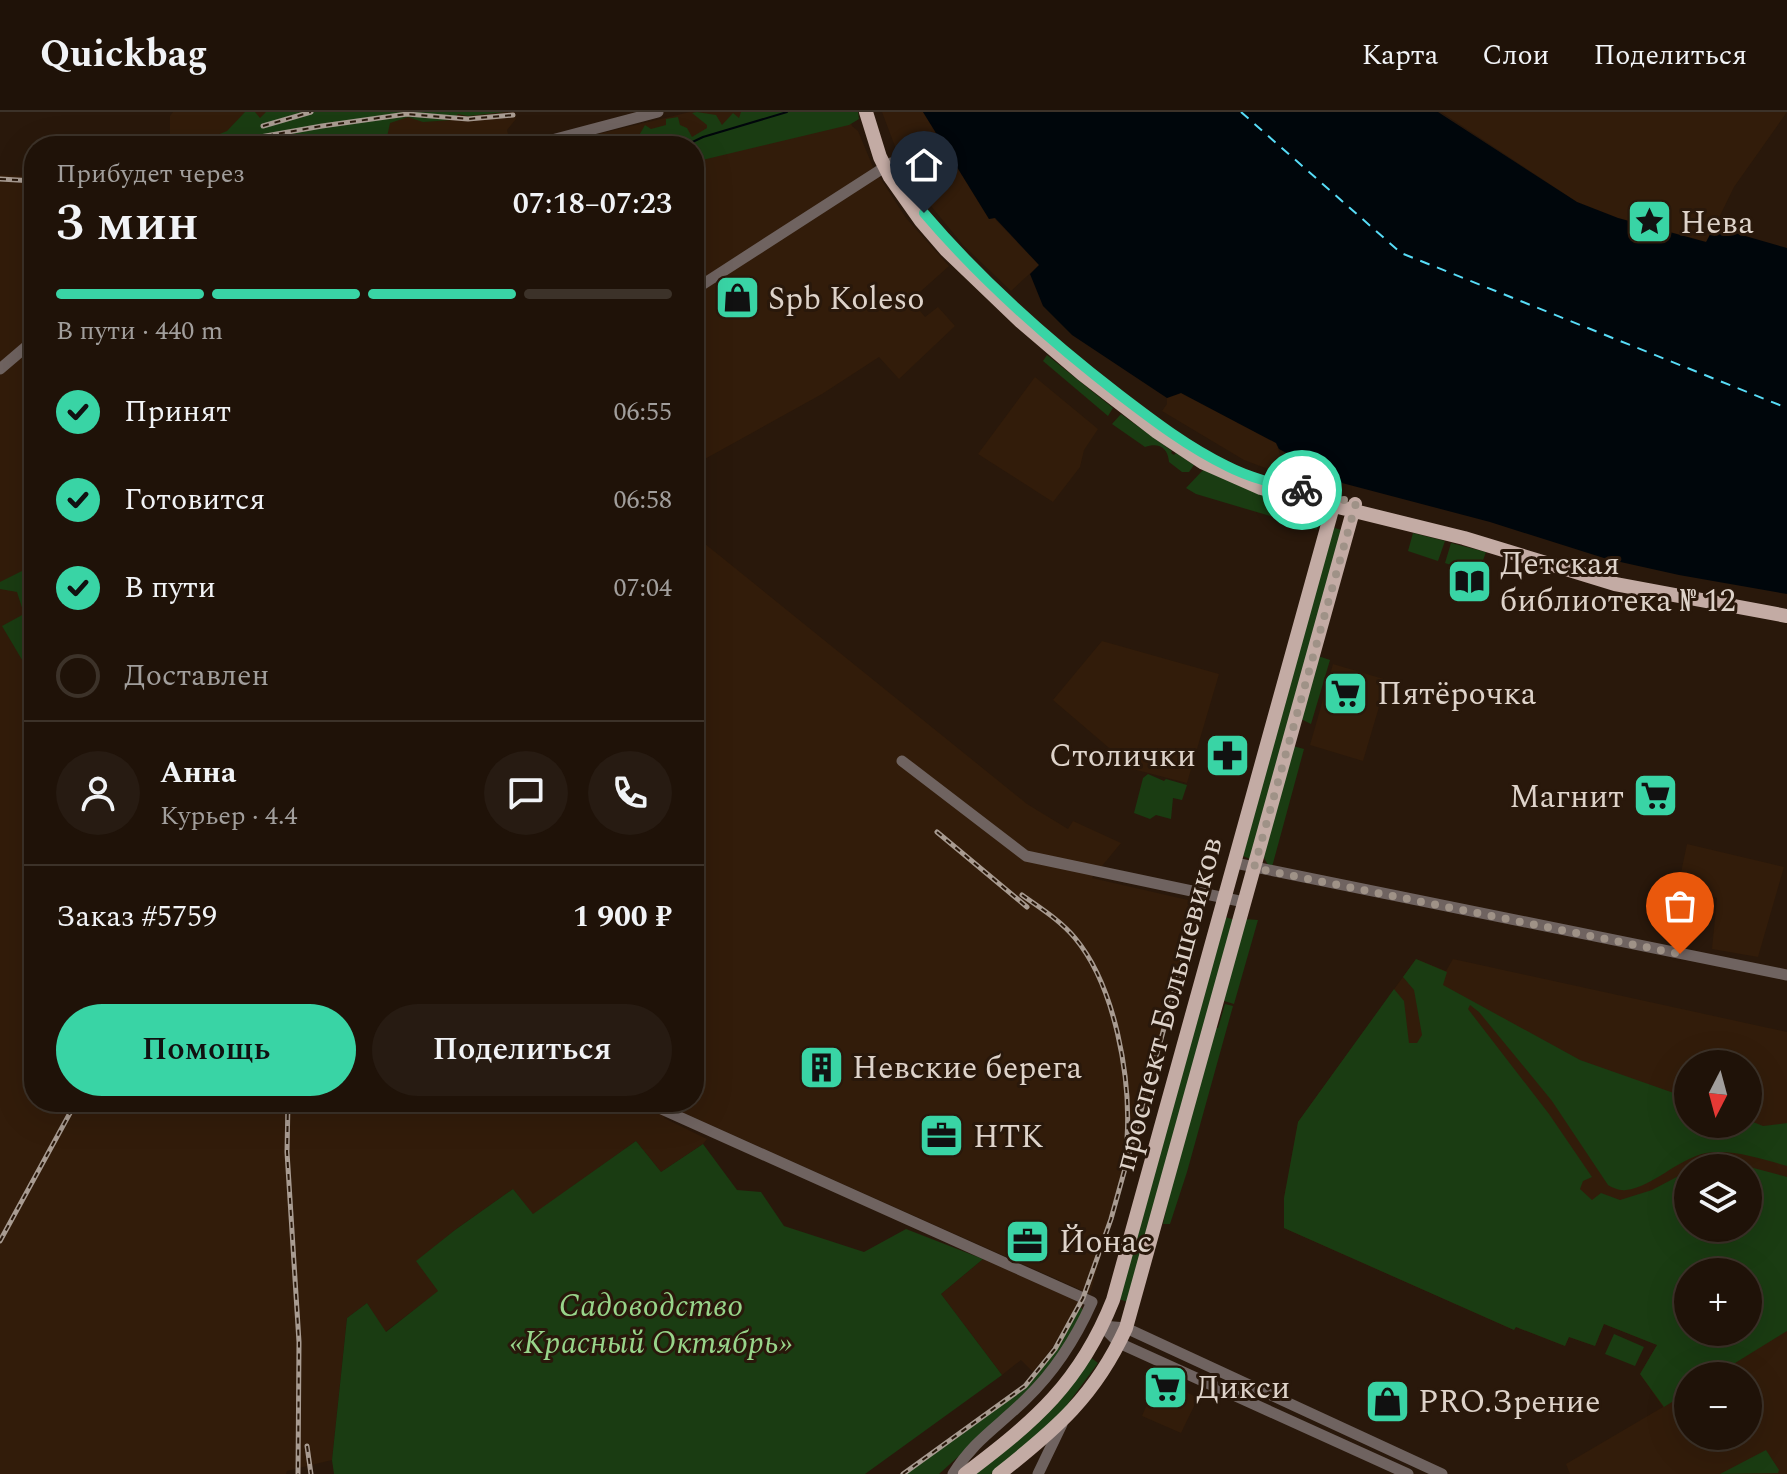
<!DOCTYPE html>
<html lang="ru">
<meta charset="utf-8">
<style>
:root{--surface:#1f1208;--page:#271b12;--text:#f1f3f6;--muted:#a19e9c;--line:#3c3229;--accent:#39d4a5}
body{margin:0;font-family:Spectral,serif;background:var(--page);color:var(--text);height:100vh;display:flex;flex-direction:column;font-size:30px;white-space:nowrap}
*{box-sizing:border-box;margin:0}
p{font-size:26px;color:var(--muted)}
.icon{flex:none;width:44px;height:44px;fill:none;stroke:currentColor;stroke-width:2;stroke-linecap:round;stroke-linejoin:round}
.map{position:relative;flex:1;overflow:hidden}
.drawer{position:absolute;left:24px;top:24px;width:680px;height:976px;display:flex;flex-direction:column;background:var(--surface);border-radius:32px;box-shadow:0 8px 32px #0002,0 0 0 2px var(--line)}
.drawer>*{flex:none}
.needle{width:52px;rotate:186deg}
.fabs{position:absolute;left:1674px;top:938px;display:grid;gap:16px}
.fabs a{display:grid;place-items:center;width:88px;height:88px;border-radius:50%;background:var(--surface);box-shadow:0 8px 32px #0002,0 0 0 2px var(--line);font-size:40px}
.pin{position:absolute;display:grid;place-items:center;width:68px;height:68px;color:#fff;margin:-82px -34px;border-radius:50% 50% 50% 0;rotate:-45deg;box-shadow:0 0 8px #0007}
.pin .icon{rotate:45deg}
.courier{position:absolute;display:grid;place-items:center;width:80px;height:80px;margin:-40px;border:6px solid #39d4a5;border-radius:50%;background:#fff;color:#222;box-shadow:0 2px 10px #0007}
.headline em{font-style:normal;font-weight:600}
.headline div{display:flex;flex-direction:column-reverse}
.headline{display:flex;align-items:center;justify-content:space-between;height:136px;padding:0 32px}
h1{font-size:52px;font-weight:600;line-height:60px}
.bar{display:grid;grid-template-columns:repeat(4,1fr);gap:12px 8px;align-content:center;height:96px;padding:0 32px}
.bar i{height:10px;border-radius:6px;background:var(--line)}
.bar .selected{background:var(--accent)}
.bar p{grid-column:span 4}
.line{display:flex;align-items:center;gap:20px;padding:0 32px;border-top:2px solid var(--line)}
.line div{flex:1}
.round{display:grid;place-items:center;flex:none;width:84px;height:84px;border-radius:42px;background:var(--page)}
ol{padding:0 32px;list-style:none}
li{display:flex;align-items:center;gap:24px;height:88px}
li p{margin-inline-start:auto}
li .icon{padding:8px;border-radius:50%;background:var(--accent);color:#111;stroke-width:4}
li:last-child{color:var(--muted)}
li i{width:44px;height:44px;border:4px solid var(--line);border-radius:50%}
.primary-button{display:flex;gap:16px;margin-top:auto;padding:16px 32px}
.primary-button a{flex:1;height:92px;border-radius:48px;background:var(--accent);color:#111;font-size:32px;font-weight:600;line-height:92px;text-align:center}
.primary-button a+a{background:var(--page);color:var(--text)}
header{display:flex;align-items:center;gap:48px;box-sizing:border-box;height:112px;padding:0 40px;background:var(--surface);border-bottom:2px solid var(--line)}
header strong{font-size:38px}
nav{display:flex;gap:44px;margin-inline-start:auto;font-size:28px}
.map>svg:first-child{display:block}
.built{fill:#321c0a;fill-rule:evenodd}
.green{fill:#1a3c12;fill-rule:evenodd}
.water{fill:#00060b}
.lines{fill:none;stroke-linecap:round;stroke-linejoin:round}
.stream{stroke:#00060b;stroke-width:2}
.ferry{stroke:#57dcf7;stroke-width:2;stroke-dasharray:10 8;stroke-linecap:butt}
.minor{stroke:#6f6360;stroke-width:11}
.major{stroke:#c3aba4;stroke-width:14}
.rail-casing{stroke:#a89b91;stroke-width:5}
.rail{stroke:#29180b;stroke-width:2;stroke-dasharray:6;stroke-linecap:butt}
.done{stroke:#9f9287;stroke-width:8;stroke-dasharray:0 14.4}
.route{stroke:#39d4a5;stroke-width:10}
.labels{text-anchor:middle;stroke-width:6;stroke-linejoin:round;paint-order:stroke}
.poi-label{font-size:32px;fill:#ded3ca;stroke:#29180b;text-anchor:start}
.street-label{font-size:32px;fill:#ded3ca;stroke:#29180b}
.park-label{font-size:32px;font-style:italic;fill:#98d58a;stroke:#29180b}
</style>
<header>
<strong>Quickbag</strong>
<nav><a>Карта</a><a>Слои</a><a>Поделиться</a></nav>
</header>
<div class="map">
<svg width="1787" height="1362" viewBox="0 0 1787 1362">
<rect width="100%" height="100%" fill="#29180b"/>
<!-- built -->
<path class="built" d="M173,0H515L516,7L507,18L509,26L501,34H170V4Z
M690,0H847L852,14L858,19L873,55L906,106L949,154L911,188L925,205L938,195L955,214L899,267L879,245L822,282L694,353V34H548Z
M882,0H923L989,107L994,106L1039,153L1011,179L963,133L913,72L902,53Z
M1441,0H1787L1734,75L1707,130L1618,106L1577,90Z
M0,63L34,64V990H694V423L1027,692L1068,717L1073,709L1121,731L1092,766L1201,791L1090,1182L668,994L664,1006L707,1027L703,1032L661,1060L636,1029L533,1103L513,1077L455,1118L417,1149L439,1179L385,1220L367,1191L347,1206L332,1348L287,1359L286,1362H0Z
M1035,265L1098,317L1084,338L1080,355L1053,390L978,342Z
M1181,281L1276,331L1281,345L1312,365L1308,372L1244,348L1162,299L1167,292V286Z
M1102,529L1219,562L1187,671L1121,654L1122,647L1053,588Z
M1333,552L1387,568L1363,649L1310,633Z
M1687,732L1784,755L1758,845L1712,837L1717,786L1678,775Z
M1416,847L1446,859L1453,847L1787,920V1362H1570L1566,1352L1663,1295L1640,1262L1657,1233L1604,1212L1595,1234L1569,1225L1565,1234L1516,1215L1514,1218L1284,1116V1086L1298,1010ZM1688,952H1748V1012H1688ZM1688,1056H1748V1116H1688ZM1688,1160H1748V1220H1688ZM1688,1264H1748V1324H1688Z
M983,1147L1079,1190L1052,1236L1033,1260L1021,1248L1002,1263L941,1182Z
M1158,1266L1198,1286L1181,1321L1142,1304Z"/>
<!-- green -->
<path class="green" d="M245,0H255L260,6L266,0H505L468,4L458,2L452,8L423,10L408,5L390,11L387,25L381,26L384,34H365L360,26L355,27L352,34H199L200,30L227,19Z
M697,0L716,3L722,13L733,1L739,6L741,0H858L859,7L849,13L694,50V34H642L637,27L645,13L651,17L666,13V7L678,5L680,13L687,16L692,25L707,16V13L692,1Z
M1047,243L1113,296L1108,304L1043,249Z
M1121,302L1172,339L1171,341L1174,343L1176,341L1194,353L1189,360H1182L1169,350C1168,335 1158,330 1145,335L1112,312Z
M1204,357L1278,387L1312,396L1319,406L1317,418L1196,382L1186,376Z
M1332,415L1344,419L1250,747L1243,744Z
M1413,421L1445,429L1438,449L1408,439Z
M1451,431L1486,440L1478,462L1445,451Z
M34,453V568L2,514L24,502L17,480L0,477V470Z
M1321,545L1330,548L1311,612L1301,607L1317,546Z
M1293,634L1304,637L1272,755L1268,753L1263,744Z
M1148,662L1164,669L1166,667L1187,673L1182,688L1173,686L1171,707L1156,703L1150,707L1134,701L1143,666Z
M1225,805L1235,808L1127,1190L1119,1187Z
M1244,807L1258,808L1234,892L1221,888Z
M1416,847L1447,860L1443,873L1580,948L1688,986V1012H1748V1008L1763,1014L1787,1011V1054C1761,1047 1733,1037 1706,1041C1677,1047 1653,1075 1626,1078C1620,1079 1613,1076 1608,1073L1552,989L1479,900L1470,893L1468,897L1549,1002L1592,1065L1583,1069L1580,1077L1592,1088L1601,1081L1620,1088L1652,1078L1688,1059V1116H1748V1056H1702L1746,1054L1787,1065V1219L1714,1264H1688V1280L1664,1295L1640,1262L1657,1233L1604,1212L1595,1234L1569,1225L1565,1234L1516,1215L1514,1218L1284,1116V1086L1298,1010L1394,877L1404,889L1409,931H1417L1422,923L1414,878L1403,865ZM1688,1160H1748V1220H1688Z
M1225,892L1233,894L1187,1060L1170,1112H1163L1175,1056L1215,916H1218Z
M636,1029L661,1060L703,1032L737,1078L761,1080L784,1114L864,1140L906,1117L983,1147L941,1182L1002,1263L865,1362H334L332,1348L347,1206L367,1191L386,1220L438,1179L416,1149L455,1118L513,1077L533,1102Z
M1081,1195L1084,1200L1057,1246L1024,1285L939,1362H905L1025,1275L1054,1239Z
M1614,1222L1644,1235L1635,1254L1605,1242Z
M1090,1245L1098,1251L1064,1297L1034,1327L991,1362H973Z
M1766,1338L1779,1358L1778,1361L1720,1362Z"/>
<!-- water -->
<path class="water" d="M923,0H1438L1577,90L1618,106L1706,130L1714,115L1787,136V482L1679,463L1607,447L1490,410L1342,371L1279,337L1276,331L1181,281L1167,286L1072,223L1043,194L1030,162L1039,153L995,106L989,107Z"/>
<g class="lines">
<!-- stream -->
<path class="stream" d="M684,34L703,25L787,0"/>
<!-- ferry -->
<path class="ferry" d="M1241,0L1401,141L1787,296"/>
<!-- minor -->
<path class="minor" d="M529,34L658,0
M694,178L891,51
M0,257L34,228
M902,649L1026,744L1244,790
M1235,751L1787,863
M646,990L1092,1190C1076,1226 1054,1260 1026,1287C999,1314 974,1328 953,1362
M1102,1214L1126,1216L1442,1362
M1102,1214L1119,1231L1408,1362
M1038,1362L1062,1312"/>
<!-- major -->
<path class="major" d="M866,0L880,45L890,65L921,109L946,138L1020,209L1082,262L1157,320L1202,350L1261,376L1464,426L1615,472L1787,504
M965,1362C1035,1309 1080,1271 1113,1188L1335,387
M999,1362C1056,1317 1095,1284 1126,1216L1355,392"/>
<defs>
<path id="rail" d="M263,14L311,0
M208,34L322,14L407,2L468,7L513,3
M0,67L34,69
M937,720L1027,795
M1022,783C1040,796 1060,808 1075,826C1115,874 1131,965 1127,1027
M288,990L287,1040L299,1230L298,1362
M0,1129L76,990
M307,1334L311,1362
M903,1362L1025,1274L1055,1237L1083,1186L1111,1107L1198,794"/>
</defs>
<!-- rail casing -->
<use href="#rail" class="rail-casing"/>
<!-- rail -->
<use href="#rail" class="rail"/>
</g>
<g class="lines">
<!-- done -->
<path class="done" d="M1302,378L1356,391L1254,756L1680,842"/>
<!-- route -->
<path class="route" d="M924,101C982,169 1050,229 1120,283C1154,309 1188,335 1227,354C1250,366 1276,372 1302,378"/>
</g>
<!-- icons -->
<defs>
<symbol id="sight-square" viewBox="-11 -11 22 22"><rect x="-9" y="-9" width="18" height="18" rx="4" fill="#39d4a5" stroke="#29180b"/><path d="M0-6L1.8-2.2L6-1.7L2.9 1.2L3.7 5.4L0 3.3L-3.7 5.4L-2.9 1.2L-6-1.7L-1.8-2.2Z" fill="#111"/></symbol>
<symbol id="shop-square" viewBox="-11 -11 22 22"><rect x="-9" y="-9" width="18" height="18" rx="4" fill="#39d4a5" stroke="#29180b"/><path d="M-5-2.5h2.3a2.7 3.5 0 0 1 5.4 0H5L5.5 6h-11ZM-1.5-2.5h3a1.5 2.3 0 0 0-3 0Z" fill="#111"/></symbol>
<symbol id="library-square" viewBox="-11 -11 22 22"><rect x="-9" y="-9" width="18" height="18" rx="4" fill="#39d4a5" stroke="#29180b"/><path d="M-6-4Q-3-5.5-.7-3.5V5Q-3 3-6 4ZM6-4Q3-5.5 .7-3.5V5Q3 3 6 4Z" fill="#111"/></symbol>
<symbol id="supermarket-square" viewBox="-11 -11 22 22"><rect x="-9" y="-9" width="18" height="18" rx="4" fill="#39d4a5" stroke="#29180b"/><path d="M-6-5.5h2.5l.6 2H6L4.5 2H-2.5L-4.4-4H-6ZM-1.5 3.2a1.3 1.3 0 1 0 .1 0ZM3 3.2a1.3 1.3 0 1 0 .1 0Z" fill="#111"/></symbol>
<symbol id="pharmacy-square" viewBox="-11 -11 22 22"><rect x="-9" y="-9" width="18" height="18" rx="4" fill="#39d4a5" stroke="#29180b"/><path d="M-2-6h4v4h4v4h-4v4h-4v-4h-4v-4h4Z" fill="#111"/></symbol>
<symbol id="building-square" viewBox="-11 -11 22 22"><rect x="-9" y="-9" width="18" height="18" rx="4" fill="#39d4a5" stroke="#29180b"/><path d="M-4-6H4V6H1V3H-1V6H-4ZM-2.5-4.3h1.7v1.8h-1.7ZM.8-4.3h1.7v1.8H.8ZM-2.5-1h1.7V.8h-1.7ZM.8-1h1.7V.8H.8Z" fill="#111"/></symbol>
<symbol id="office-square" viewBox="-11 -11 22 22"><rect x="-9" y="-9" width="18" height="18" rx="4" fill="#39d4a5" stroke="#29180b"/><path d="M-6-3h4V-5.5h4V-3h4V5H-6ZM-1-4.5V-3h2v-1.5ZM-6 0V1H6V0Z" fill="#111"/></symbol>
</defs>
<g fill-rule="evenodd">
<use href="#sight-square" x="1624" y="84" width="51" height="51"/>
<use href="#shop-square" x="712" y="160" width="51" height="51"/>
<use href="#library-square" x="1444" y="444" width="51" height="51"/>
<use href="#supermarket-square" x="1320" y="556" width="51" height="51"/>
<use href="#pharmacy-square" x="1202" y="618" width="51" height="51"/>
<use href="#supermarket-square" x="1630" y="658" width="51" height="51"/>
<use href="#building-square" x="796" y="930" width="51" height="51"/>
<use href="#office-square" x="916" y="998" width="51" height="51"/>
<use href="#office-square" x="1002" y="1104" width="51" height="51"/>
<use href="#supermarket-square" x="1140" y="1250" width="51" height="51"/>
<use href="#shop-square" x="1362" y="1264" width="51" height="51"/>
</g>
<g class="labels">
<!-- poi labels -->
<g class="poi-label">
<text x="1680" y="121">Нева</text>
<text x="768" y="197">Spb Koleso</text>
<text x="1500" y="462">Детская<tspan x="1500" dy="37">библиотека № 12</tspan></text>
<text x="1377" y="592">Пятёрочка</text>
<text x="1196" y="654" text-anchor="end">Столички</text>
<text x="1624" y="695" text-anchor="end">Магнит</text>
<text x="852" y="966">Невские берега</text>
<text x="973" y="1035">НТК</text>
<text x="1059" y="1140">Йонас</text>
<text x="1196" y="1286">Дикси</text>
<text x="1418" y="1300">PRO.Зрение</text>
</g>
<!-- street labels -->
<g class="street-label">
<text transform="translate(1167 892) rotate(-75)" y="11">проспект Большевиков</text>
</g>
<!-- park labels -->
<g class="park-label">
<text x="651" y="1204">Садоводство<tspan x="651" dy="37">«Красный Октябрь»</tspan></text>
</g>
</g>
</svg>
<div class="fabs">
<a><svg class="needle" viewBox="-14 -14 28 28"><path d="M0-13l5 13h-10z" fill="#e53935"/><path d="M0 13l5-13h-10z" fill="#a19e9c"/></svg></a>
<a><svg class="icon" aria-label="layers" viewBox="0 0 24 24"><path d="M12 4l9 5-9 5-9-5zM3 14l9 5 9-5"/></svg></a>
<a>+</a>
<a>−</a>
</div>
<div class="pin" style="left:1680px;top:842px;background:#ea580c"><svg class="icon" aria-label="bag" viewBox="0 0 24 24"><path d="M5 8h14l-1 12H6zM9 8a3 3 0 0 1 6 0"/></svg></div>
<div class="pin" style="left:924px;top:101px;background:#1f2937"><svg class="icon" aria-label="home" viewBox="0 0 24 24"><path d="M3 11l9-7 9 7M6 9v11h12V9"/></svg></div>
<div class="courier" style="left:1302px;top:378px"><svg class="icon" aria-label="bike" viewBox="0 0 24 24"><circle cx="6" cy="16" r="4"/><circle cx="18" cy="16" r="4"/><path d="M6 16l4-8h5l3 8M10 8l3 8H6M13 5h3"/></svg></div>
<section class="drawer">
<div class="headline"><div><h1>3 мин</h1><p>Прибудет через</p></div><em>07:18–07:23</em></div>
<div class="bar"><i class="selected"></i><i class="selected"></i><i class="selected"></i><i></i><p>В пути · 440 m</p></div>
<ol>
<li><svg class="icon" aria-label="check" viewBox="0 0 24 24"><path d="M5 12l5 5 9-10"/></svg>Принят<p>06:55</p></li>
<li><svg class="icon" aria-label="check" viewBox="0 0 24 24"><path d="M5 12l5 5 9-10"/></svg>Готовится<p>06:58</p></li>
<li><svg class="icon" aria-label="check" viewBox="0 0 24 24"><path d="M5 12l5 5 9-10"/></svg>В пути<p>07:04</p></li>
<li><i></i>Доставлен</li>
</ol>
<div class="line" style="height:144px"><a class="round"><svg class="icon" aria-label="person" viewBox="0 0 24 24"><circle cx="12" cy="8" r="4"/><path d="M4 21q1-7 8-7t8 7"/></svg></a><div><b>Анна</b><p>Курьер · 4.4</p></div><a class="round"><svg class="icon" aria-label="chat" viewBox="0 0 24 24"><path d="M4 5h16v11H9l-5 4z"/></svg></a><a class="round"><svg class="icon" aria-label="phone" viewBox="0 0 24 24"><path d="M5 4h4l2 5-3 2q2 4 5 5l2-3 5 2v4C11 20 4 13 5 4z"/></svg></a></div>
<div class="line" style="height:104px"><div>Заказ #5759</div><b>1 900 ₽</b></div>
<div class="primary-button"><a>Помощь</a><a>Поделиться</a></div>
</section>
</div>
